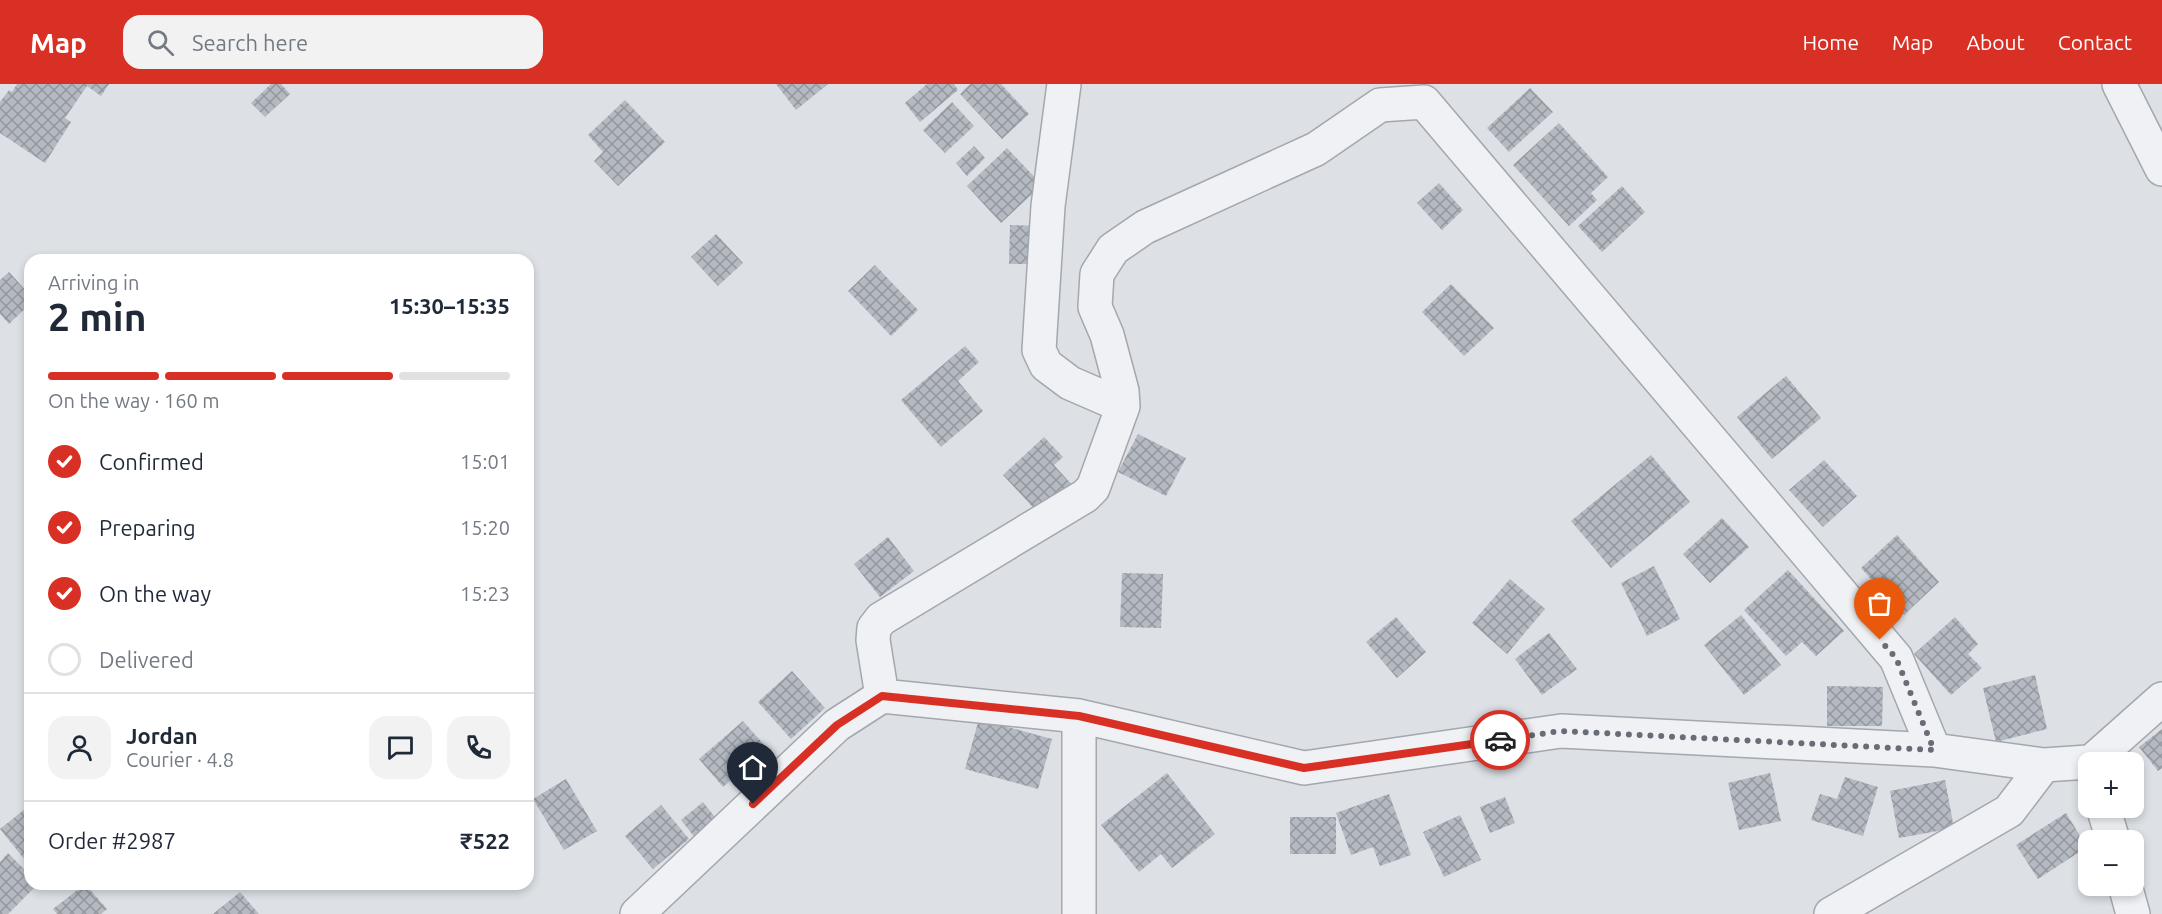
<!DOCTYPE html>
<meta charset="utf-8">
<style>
:root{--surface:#fff;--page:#f2f2f3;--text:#1f2937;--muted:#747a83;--line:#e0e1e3;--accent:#d93025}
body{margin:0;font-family:Ubuntu,sans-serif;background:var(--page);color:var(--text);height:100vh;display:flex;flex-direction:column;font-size:22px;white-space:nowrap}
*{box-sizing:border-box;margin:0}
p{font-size:20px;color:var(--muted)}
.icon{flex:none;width:33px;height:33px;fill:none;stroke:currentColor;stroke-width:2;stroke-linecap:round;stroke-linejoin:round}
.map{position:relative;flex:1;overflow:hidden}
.details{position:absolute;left:24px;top:170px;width:510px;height:636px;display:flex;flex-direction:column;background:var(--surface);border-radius:18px;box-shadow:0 3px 9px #0003}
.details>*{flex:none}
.fabs{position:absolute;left:2078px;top:668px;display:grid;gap:12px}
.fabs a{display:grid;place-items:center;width:66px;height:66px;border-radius:12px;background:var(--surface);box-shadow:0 3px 9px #0003;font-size:30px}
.pin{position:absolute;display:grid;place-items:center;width:51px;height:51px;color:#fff;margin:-62px -26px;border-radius:50% 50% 50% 0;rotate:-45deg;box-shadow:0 0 6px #0007}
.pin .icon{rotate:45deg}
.courier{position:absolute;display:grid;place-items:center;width:60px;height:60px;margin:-30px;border:4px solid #d93025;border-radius:50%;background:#fff;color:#222;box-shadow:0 2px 8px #0007}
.summary em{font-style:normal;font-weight:700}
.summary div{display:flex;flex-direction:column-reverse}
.summary{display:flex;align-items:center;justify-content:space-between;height:102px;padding:0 24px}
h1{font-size:39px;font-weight:700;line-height:45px}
.bar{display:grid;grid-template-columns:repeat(4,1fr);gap:9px 6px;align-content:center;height:72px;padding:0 24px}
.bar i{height:8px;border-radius:4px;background:var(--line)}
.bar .on{background:var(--accent)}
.bar p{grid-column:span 4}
.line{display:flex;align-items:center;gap:15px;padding:0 24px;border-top:2px solid var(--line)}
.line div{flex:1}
.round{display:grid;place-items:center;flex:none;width:63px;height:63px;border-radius:18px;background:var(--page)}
ol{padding:0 24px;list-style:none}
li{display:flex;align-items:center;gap:18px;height:66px}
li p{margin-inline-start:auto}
li .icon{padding:6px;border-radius:50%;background:var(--accent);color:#fff;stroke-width:4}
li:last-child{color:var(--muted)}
li i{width:33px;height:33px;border:3px solid var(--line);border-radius:50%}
header{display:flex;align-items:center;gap:36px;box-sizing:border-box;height:84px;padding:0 30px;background:var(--accent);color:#fff}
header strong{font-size:28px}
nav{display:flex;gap:33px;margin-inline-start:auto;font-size:21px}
.search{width:420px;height:54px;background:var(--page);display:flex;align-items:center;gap:15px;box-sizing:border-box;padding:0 21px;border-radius:18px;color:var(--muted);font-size:22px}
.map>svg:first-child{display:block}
.building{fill:url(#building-cross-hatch)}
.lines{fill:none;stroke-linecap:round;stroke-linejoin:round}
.minor-casing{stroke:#a3a7ae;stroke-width:36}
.minor{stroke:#eff1f4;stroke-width:33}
.done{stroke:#676c76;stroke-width:6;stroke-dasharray:0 10.8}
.route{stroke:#d93025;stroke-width:8}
</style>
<header>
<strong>Map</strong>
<div class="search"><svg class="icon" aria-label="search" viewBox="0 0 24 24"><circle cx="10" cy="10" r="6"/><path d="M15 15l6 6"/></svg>Search here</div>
<nav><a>Home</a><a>Map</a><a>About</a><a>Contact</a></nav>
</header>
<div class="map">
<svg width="2162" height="830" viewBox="0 0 2162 830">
<defs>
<pattern id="building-cross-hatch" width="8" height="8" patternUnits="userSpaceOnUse" patternTransform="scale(1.5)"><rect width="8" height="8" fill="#b5b9c1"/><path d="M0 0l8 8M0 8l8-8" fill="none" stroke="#93979e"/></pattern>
</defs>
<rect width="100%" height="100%" fill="#dde0e5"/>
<!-- building -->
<path class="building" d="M17,0H109L101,12L87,2L65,34L71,38L45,79L0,49V18L9,6L12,8Z
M271,0H281L290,10L265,33L251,19Z
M776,0H828L796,26Z
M927,0H954L958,6L920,38L905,19Z
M970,0H1001L1029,30L1002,55L960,10Z
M1530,4L1553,28L1509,68L1487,44Z
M625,16L665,58L618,102L594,77L603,68L588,51Z
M952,18L974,42L945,69L923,46Z
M1559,39L1608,93L1591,109L1597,116L1569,142L1513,81Z
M974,62L985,74L967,92L956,79Z
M1007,64L1042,101L1001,139L967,102Z
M1439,99L1463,126L1442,146L1417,119Z
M1622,102L1645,128L1602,168L1578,142Z
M1010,141L1046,142L1044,180H1009Z
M716,150L743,179L718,202L691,173Z
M875,181L918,226L891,252L848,207Z
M9,188L30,211V220L9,240L0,230V196Z
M1451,200L1494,244L1464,272L1422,228Z
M965,262L979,278L958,297L983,327L941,363L901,316Z
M1786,292L1821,334L1772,375L1737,333Z
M1138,350L1186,374L1166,412L1118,388Z
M1044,353L1063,373L1054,381L1073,402L1041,432L1003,391Z
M1651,371L1690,418L1611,484L1571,437Z
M1824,376L1857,412L1823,443L1789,406Z
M1722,434L1749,463L1710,499L1683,470Z
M1897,451L1939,498L1904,531L1861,484Z
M888,453L914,487L880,513L854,480Z
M1654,482L1680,535L1647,552L1621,499Z
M1788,486L1844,547L1816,572L1802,558L1786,572L1744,526Z
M1122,489L1163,490L1161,544L1120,543Z
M1510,495L1545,525L1507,570L1472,539Z
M1741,531L1781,581L1744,611L1704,561Z
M1396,533L1426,568L1397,594L1366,558Z
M1955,533L1978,560L1968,570L1982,584L1951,611L1914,570Z
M1549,549L1577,585L1542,611L1515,575Z
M792,587L825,624L791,655L758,618Z
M2035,591L2047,645L1996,658L1983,604Z
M1827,602L1883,603L1882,642H1827Z
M979,635L1052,655L1038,705L965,685Z
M743,637L767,664L723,703L699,675Z
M2162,645V684L2158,687L2139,663Z
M1167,689L1215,750L1172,784L1161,770L1139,788L1101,741Z
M1770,689L1781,737L1739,746L1728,699Z
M1845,693L1878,703L1863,752L1811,736L1820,710L1837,715Z
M566,695L597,747L564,766L533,715Z
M1945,696L1954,744L1899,754L1890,707Z
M1389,710L1411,771L1380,782L1373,763L1351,771L1336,729Z
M1505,713L1515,739L1490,749L1480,723Z
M703,718L718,737L696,755L681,736Z
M30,721V772L25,776L0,745Z
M661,721L689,755L653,785L625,752Z
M2066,729L2087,763L2038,795L2016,761Z
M1460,731L1481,776L1444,793L1423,748Z
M1290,733H1336V770H1290Z
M8,769L30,791V800H38L8,830H0V778Z
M85,800L107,825L101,830H57L53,825Z
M240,808L259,830H213Z"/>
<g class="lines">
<defs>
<path id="minor" d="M1064,0L1048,122L1039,266L1046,281L1070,299L1123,322
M2119,0L2162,85
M882,612L873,556L874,544L881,535L1085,412L1093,404L1123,322L1122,307L1107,251L1095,223L1097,190L1113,165L1145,143L1316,65L1380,21L1424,18L1896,574L1934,666
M2091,678L2162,615
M2103,723L2113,756
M2125,801L2133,830
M637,830L837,641L882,612L1079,632L1304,684L1561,647L1934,666L2044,681L2088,678
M1079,830V632
M1831,830L2009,727L2044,681"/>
</defs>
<!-- minor casing -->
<use href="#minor" class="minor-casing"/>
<!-- minor -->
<use href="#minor" class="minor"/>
</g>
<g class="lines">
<!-- done -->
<path class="done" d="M1500,656L1561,647L1934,666L1896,574L1880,556"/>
<!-- route -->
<path class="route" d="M753,720L837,641L882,612L1079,632L1304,684L1500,656"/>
</g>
</svg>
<div class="fabs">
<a>+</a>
<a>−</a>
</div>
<div class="pin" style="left:1880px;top:556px;background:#ea580c"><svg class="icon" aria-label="bag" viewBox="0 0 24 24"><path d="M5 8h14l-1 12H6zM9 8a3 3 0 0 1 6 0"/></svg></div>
<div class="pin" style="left:753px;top:720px;background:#1f2937"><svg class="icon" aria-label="home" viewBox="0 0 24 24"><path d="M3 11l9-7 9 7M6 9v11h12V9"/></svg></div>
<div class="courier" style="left:1500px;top:656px"><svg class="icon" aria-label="car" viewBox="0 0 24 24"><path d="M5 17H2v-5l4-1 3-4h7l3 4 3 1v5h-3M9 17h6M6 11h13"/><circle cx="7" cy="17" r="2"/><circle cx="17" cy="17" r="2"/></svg></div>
<section class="details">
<div class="summary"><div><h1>2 min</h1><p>Arriving in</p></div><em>15:30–15:35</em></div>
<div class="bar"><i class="on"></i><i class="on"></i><i class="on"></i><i></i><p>On the way · 160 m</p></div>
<ol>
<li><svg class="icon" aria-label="check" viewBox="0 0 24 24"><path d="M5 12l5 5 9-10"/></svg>Confirmed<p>15:01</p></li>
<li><svg class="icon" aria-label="check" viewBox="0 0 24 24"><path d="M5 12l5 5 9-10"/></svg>Preparing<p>15:20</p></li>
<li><svg class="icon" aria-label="check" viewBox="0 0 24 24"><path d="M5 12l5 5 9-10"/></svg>On the way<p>15:23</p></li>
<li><i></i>Delivered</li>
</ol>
<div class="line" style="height:108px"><a class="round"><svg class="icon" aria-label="person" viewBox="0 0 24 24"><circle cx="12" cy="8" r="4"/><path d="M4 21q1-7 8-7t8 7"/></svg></a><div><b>Jordan</b><p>Courier · 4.8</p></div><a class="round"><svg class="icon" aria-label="chat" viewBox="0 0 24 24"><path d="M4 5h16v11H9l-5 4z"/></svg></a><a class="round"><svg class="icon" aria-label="phone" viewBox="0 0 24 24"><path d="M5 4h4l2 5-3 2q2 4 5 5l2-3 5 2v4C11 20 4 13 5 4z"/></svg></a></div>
<div class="line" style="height:78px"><div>Order #2987</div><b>₹522</b></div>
</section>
</div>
